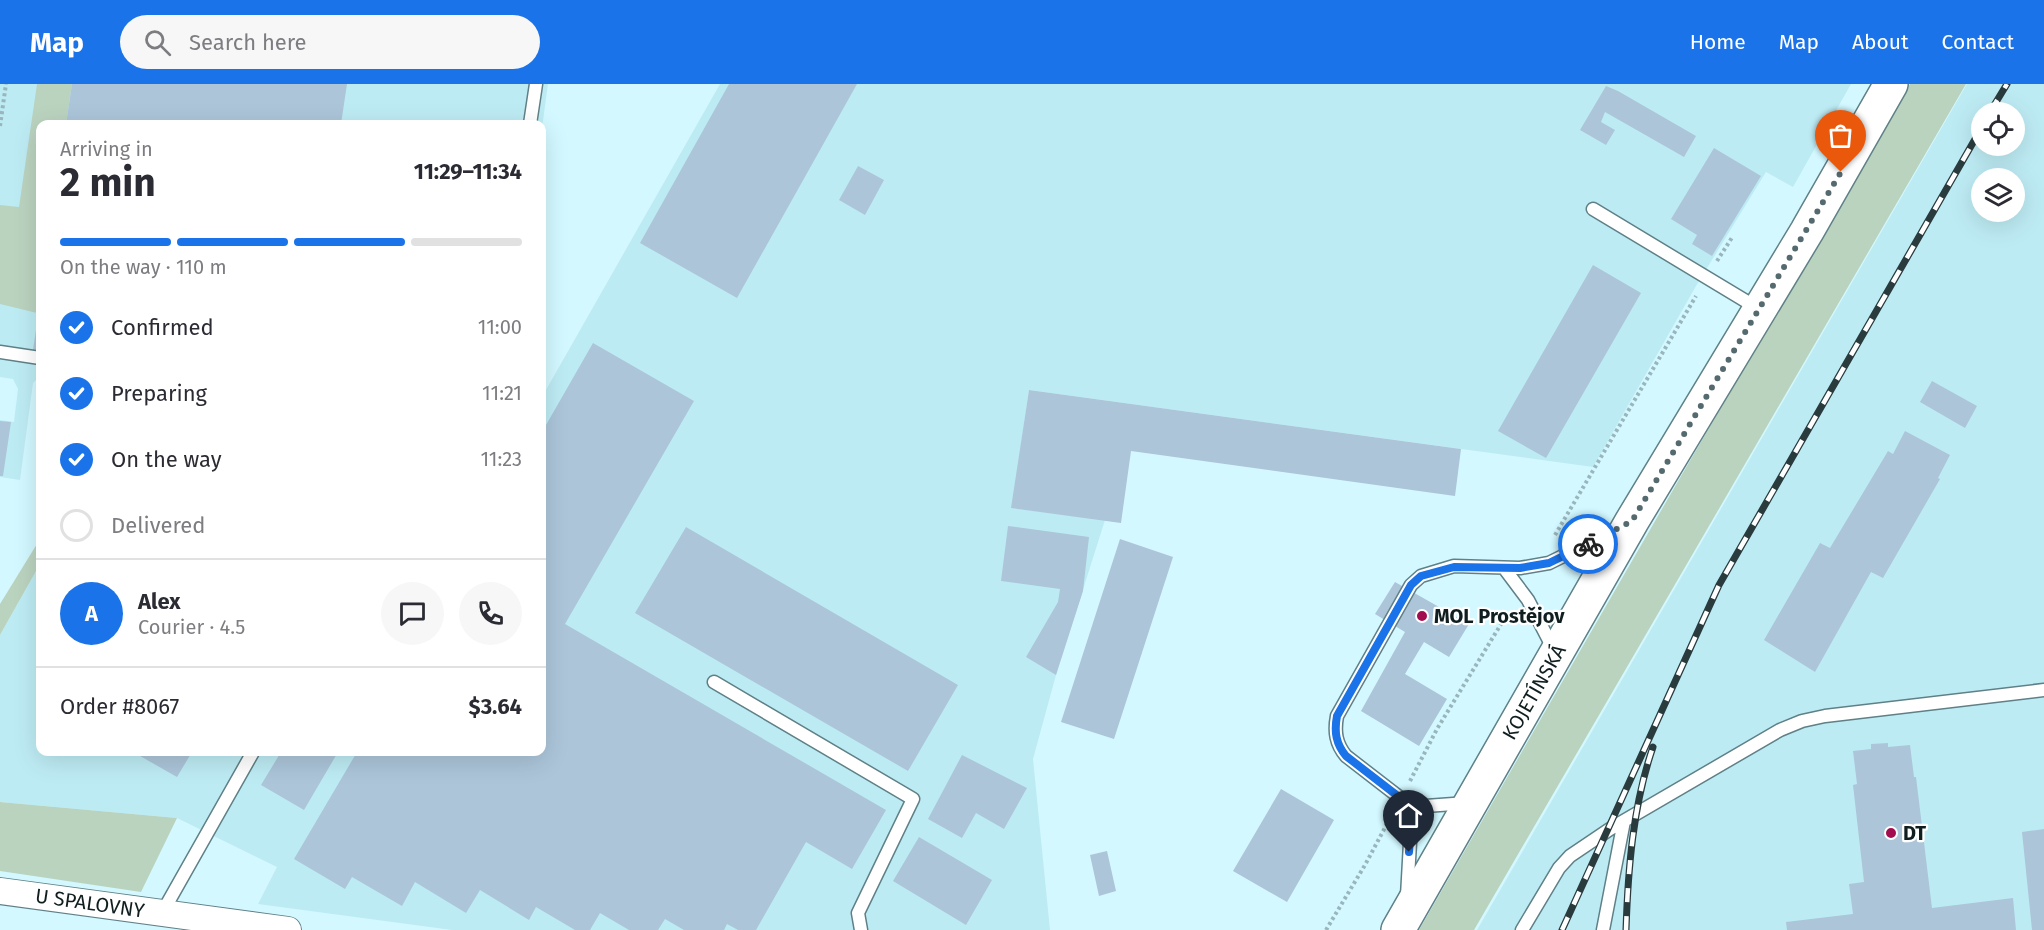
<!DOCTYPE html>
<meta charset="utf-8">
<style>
:root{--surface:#fff;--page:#f7f7f7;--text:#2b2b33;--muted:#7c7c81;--line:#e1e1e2;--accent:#1a73e8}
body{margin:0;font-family:"Fira Sans",sans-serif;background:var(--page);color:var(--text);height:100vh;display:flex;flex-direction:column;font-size:22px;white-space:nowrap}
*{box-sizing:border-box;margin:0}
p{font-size:20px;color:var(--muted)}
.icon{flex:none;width:33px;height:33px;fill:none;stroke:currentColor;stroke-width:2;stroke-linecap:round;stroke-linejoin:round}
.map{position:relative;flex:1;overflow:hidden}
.sheet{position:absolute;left:36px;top:36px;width:510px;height:636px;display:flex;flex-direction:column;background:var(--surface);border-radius:12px;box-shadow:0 6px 24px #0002}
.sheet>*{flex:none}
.tools{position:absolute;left:1971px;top:18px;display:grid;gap:12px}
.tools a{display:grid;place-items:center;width:54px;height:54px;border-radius:50%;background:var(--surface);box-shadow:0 6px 24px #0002;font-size:30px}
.pin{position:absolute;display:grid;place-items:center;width:51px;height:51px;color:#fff;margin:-62px -26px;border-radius:50% 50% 50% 0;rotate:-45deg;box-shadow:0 0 6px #0007}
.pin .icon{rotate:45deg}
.courier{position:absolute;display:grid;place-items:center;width:60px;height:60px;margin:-30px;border:4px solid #1a73e8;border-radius:50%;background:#fff;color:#222;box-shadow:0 2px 8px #0007}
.overview em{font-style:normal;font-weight:700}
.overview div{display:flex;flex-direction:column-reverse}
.overview{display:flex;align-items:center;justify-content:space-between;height:102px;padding:0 24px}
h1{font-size:39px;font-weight:700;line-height:45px}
.bar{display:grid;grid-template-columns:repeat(4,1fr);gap:9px 6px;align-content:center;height:72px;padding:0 24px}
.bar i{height:8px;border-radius:4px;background:var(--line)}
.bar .selected{background:var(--accent)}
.bar p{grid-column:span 4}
.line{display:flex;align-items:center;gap:15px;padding:0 24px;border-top:2px solid var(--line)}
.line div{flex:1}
.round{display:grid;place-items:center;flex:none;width:63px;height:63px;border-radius:32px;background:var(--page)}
ol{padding:0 24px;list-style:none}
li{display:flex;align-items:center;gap:18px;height:66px}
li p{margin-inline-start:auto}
li .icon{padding:6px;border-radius:50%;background:var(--accent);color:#fff;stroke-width:4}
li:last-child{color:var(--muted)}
li i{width:33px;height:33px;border:3px solid var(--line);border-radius:50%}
header{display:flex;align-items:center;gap:36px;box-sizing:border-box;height:84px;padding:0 30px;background:var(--accent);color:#fff}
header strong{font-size:28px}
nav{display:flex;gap:33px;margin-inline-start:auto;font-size:21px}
.search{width:420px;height:54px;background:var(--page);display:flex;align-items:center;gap:15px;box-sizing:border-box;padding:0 21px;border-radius:33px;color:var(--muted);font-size:22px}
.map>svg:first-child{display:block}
.built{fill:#bdebf4;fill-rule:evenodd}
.green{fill:#bad3bf}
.building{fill:#acc5d9}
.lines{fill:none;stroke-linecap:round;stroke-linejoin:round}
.service-casing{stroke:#5f8087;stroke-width:15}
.minor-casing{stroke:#5f8087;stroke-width:28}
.secondary-casing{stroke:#5f8087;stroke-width:36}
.path{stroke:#98b6bc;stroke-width:4;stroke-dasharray:3 3;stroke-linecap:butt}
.service{stroke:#fff;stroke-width:12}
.minor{stroke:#fff;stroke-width:26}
.secondary{stroke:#fff;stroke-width:33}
.rail-casing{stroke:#2a3b3e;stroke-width:7}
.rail{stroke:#fff;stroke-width:4.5;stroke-dasharray:14;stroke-linecap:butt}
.done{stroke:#546a6e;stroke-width:6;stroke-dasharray:0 10.8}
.route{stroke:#1a73e8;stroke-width:8}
.poi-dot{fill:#a20d50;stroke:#fff;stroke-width:2}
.labels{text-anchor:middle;stroke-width:4.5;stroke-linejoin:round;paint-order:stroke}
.poi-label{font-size:20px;font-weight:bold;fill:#101e20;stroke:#fff;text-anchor:start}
.street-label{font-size:20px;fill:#101e20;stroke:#fff}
</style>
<header>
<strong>Map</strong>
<div class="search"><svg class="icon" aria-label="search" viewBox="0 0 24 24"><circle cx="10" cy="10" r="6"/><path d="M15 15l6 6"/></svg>Search here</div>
<nav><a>Home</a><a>Map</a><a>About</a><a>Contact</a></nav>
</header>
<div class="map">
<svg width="2044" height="846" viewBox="0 0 2044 846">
<rect width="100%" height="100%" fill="#d3f8ff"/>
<!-- built -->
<path class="built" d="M0,0H548L542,44V40H40V292L33,299L20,396L0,393V336L14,338L18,305L13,295L0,293Z
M720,0H1851L1793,103L1766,88L1696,202L1593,383L1029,306L1012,424L1105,436L1056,591L1033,675L1050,846H452L258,820L277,783L177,734L0,718V551L40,480V668H542V313Z
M1967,0H2044V846H1477ZM1982,28H2014V62H1982ZM1982,94H2014V128H1982Z"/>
<!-- green -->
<path class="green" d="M37,0H72L66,40H40V205L37,229L0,220V121L19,123Z
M1910,0H1966L1474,846H1419L1677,399Z
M40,455V480L0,551V520Z
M0,718L177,734L141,808L0,787Z"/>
<!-- building -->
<path class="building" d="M72,0H347L341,40H66Z
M729,0H857L737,214L640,159Z
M1606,2L1618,7L1696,52L1684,73L1605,28L1601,38L1615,46L1606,61L1580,46Z
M1714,64L1761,92L1712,172L1692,160L1697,151L1671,135Z
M858,82L884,96L865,131L839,116Z
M1593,181L1641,209L1546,374L1498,347Z
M39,226H40V267L33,266Z
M593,259L694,317L565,540L886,726L852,785L806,758L756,846H738L727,840L724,846H684L665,835L658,846H629L600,829L590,846H575L536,823L529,836L480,806L466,829L415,798L402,822L352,793L345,805L294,775L357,668H542V348Z
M1932,297L1977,322L1965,344L1920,318Z
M1029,306L1461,365L1455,412L1131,367L1121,439L1011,424Z
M0,337L11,338L3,392H0Z
M1905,347L1950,371L1938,394L1940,395L1883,494L1871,488L1815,588L1764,556L1820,459L1830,464L1888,367L1893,370Z
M1008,442L1089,453L1083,507L1056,591L1026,573L1058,518L1060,505L1001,497Z
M686,443L958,601L908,687L635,529Z
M1120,455L1173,473L1114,655L1061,638Z
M1395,498L1469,540L1449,573L1424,558L1405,590L1447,615L1419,662L1361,627L1405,548L1375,530Z
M1888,659V663L1910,661L1914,693H1916L1932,824L2013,814L2016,846H1787L1786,838L1853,830L1849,800L1864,798L1853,701L1857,700L1853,667L1871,665V660Z
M133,668H192L177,693Z
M281,668H338L304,726L261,701Z
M962,671L1027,704L1004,745L976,729L962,754L928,735Z
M1281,705L1334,736L1287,818L1233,787Z
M2044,745V846H2032L2022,748Z
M919,753L992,796L966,841L893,797Z
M1107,767L1116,807L1099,812L1090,771Z"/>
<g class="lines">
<defs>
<path id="service" d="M530,40L536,0
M1593,125L1759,225
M0,268L40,274
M1504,484L1528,516L1554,566
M714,598L913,715L858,829L861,846
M1467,719L1412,723L1346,672C1336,660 1334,648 1337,632L1411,501L1421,492L1454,482L1520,484L1549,479L1618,445
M1407,812L1412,723
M162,829L253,668
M1522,846L1559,784L1570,772L1610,745L1780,646L1802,637L1825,632L2044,606
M1603,846L1624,737"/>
<path id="minor" d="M0,807L288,846"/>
<path id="secondary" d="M1398,846L1632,437L1807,147L1891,0"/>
</defs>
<!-- service casing -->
<use href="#service" class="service-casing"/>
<!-- minor casing -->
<use href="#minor" class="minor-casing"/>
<!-- secondary casing -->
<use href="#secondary" class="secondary-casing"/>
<!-- path -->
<path class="path" d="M0,42L6,0
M1717,177L1733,152
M1555,451L1696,212
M1410,697L1437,645L1509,527
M1326,846L1365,781L1388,738"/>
<!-- service -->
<use href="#service" class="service"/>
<!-- minor -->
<use href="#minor" class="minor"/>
<!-- secondary -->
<use href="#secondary" class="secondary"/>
<defs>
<path id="rail" d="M1990,28L2007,0
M1562,846L1719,501L1982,43
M1626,846C1628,785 1633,721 1653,663"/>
</defs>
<!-- rail casing -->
<use href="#rail" class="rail-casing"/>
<!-- rail -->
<use href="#rail" class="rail"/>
</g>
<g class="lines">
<!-- done -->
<path class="done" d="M1588,460L1632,437L1841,88"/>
<!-- route -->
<path class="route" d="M1409,768L1412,723L1346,672C1336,660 1334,648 1337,632L1411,501L1421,492L1454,483L1520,484L1549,479L1588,460"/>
</g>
<!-- markers -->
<g class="poi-dot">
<circle cx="1422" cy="532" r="6"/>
<circle cx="1891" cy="749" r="6"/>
</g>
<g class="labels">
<!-- poi labels -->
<g class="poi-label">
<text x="1434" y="539">MOL Prostějov</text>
<text x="1903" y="756">DT</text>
</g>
<!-- street labels -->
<g class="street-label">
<text transform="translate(1534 608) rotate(-60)" y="7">KOJETÍNSKÁ</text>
<text transform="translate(90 819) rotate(8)" y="7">U SPALOVNY</text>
</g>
</g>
</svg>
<div class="tools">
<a><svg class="icon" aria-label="locate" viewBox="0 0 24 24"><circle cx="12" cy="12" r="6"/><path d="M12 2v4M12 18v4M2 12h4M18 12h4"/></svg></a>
<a><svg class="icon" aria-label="layers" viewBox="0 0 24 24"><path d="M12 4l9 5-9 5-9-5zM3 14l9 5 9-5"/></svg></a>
</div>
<div class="pin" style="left:1841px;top:88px;background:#ea580c"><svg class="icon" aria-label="bag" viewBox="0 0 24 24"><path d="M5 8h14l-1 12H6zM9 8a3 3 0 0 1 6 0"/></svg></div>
<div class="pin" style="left:1409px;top:768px;background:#1f2937"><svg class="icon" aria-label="home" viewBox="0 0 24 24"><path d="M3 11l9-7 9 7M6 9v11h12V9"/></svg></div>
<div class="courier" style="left:1588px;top:460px"><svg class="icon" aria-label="bike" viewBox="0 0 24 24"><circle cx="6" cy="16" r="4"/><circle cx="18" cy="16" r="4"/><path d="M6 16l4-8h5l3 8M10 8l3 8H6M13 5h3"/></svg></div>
<section class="sheet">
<div class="overview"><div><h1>2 min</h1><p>Arriving in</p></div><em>11:29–11:34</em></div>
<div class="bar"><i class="selected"></i><i class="selected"></i><i class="selected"></i><i></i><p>On the way · 110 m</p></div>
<ol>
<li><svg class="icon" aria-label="check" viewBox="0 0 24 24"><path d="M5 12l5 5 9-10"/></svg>Confirmed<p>11:00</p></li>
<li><svg class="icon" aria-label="check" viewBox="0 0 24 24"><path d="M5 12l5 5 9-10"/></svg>Preparing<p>11:21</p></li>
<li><svg class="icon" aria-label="check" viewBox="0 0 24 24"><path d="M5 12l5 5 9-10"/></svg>On the way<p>11:23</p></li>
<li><i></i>Delivered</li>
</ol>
<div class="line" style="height:108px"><b class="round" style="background:var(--accent);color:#fff">A</b><div><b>Alex</b><p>Courier · 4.5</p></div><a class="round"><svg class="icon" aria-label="chat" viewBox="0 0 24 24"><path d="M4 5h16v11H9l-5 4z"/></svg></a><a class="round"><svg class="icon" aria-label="phone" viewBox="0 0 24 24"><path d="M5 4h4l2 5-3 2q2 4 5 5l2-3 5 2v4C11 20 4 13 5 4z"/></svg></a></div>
<div class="line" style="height:78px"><div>Order #8067</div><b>$3.64</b></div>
</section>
</div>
